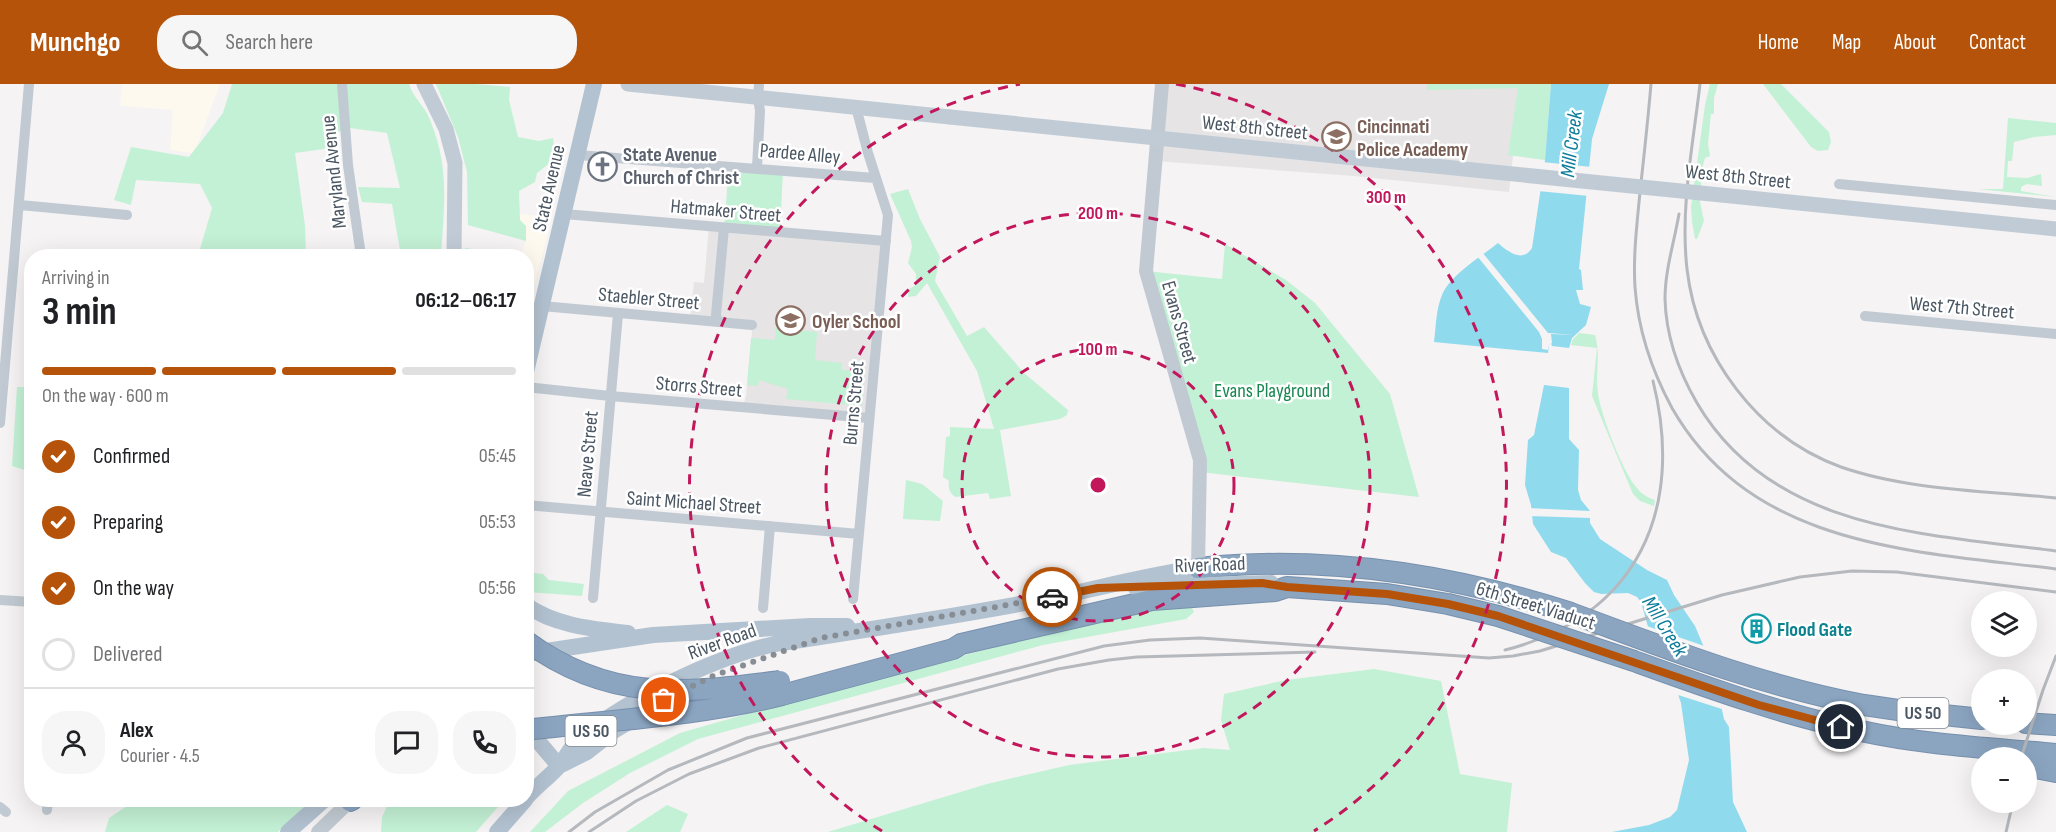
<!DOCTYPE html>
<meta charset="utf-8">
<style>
:root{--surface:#fff;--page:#f6f6f6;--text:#202124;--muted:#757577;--line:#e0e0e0;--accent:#b45309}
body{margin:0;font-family:"Sofia Sans Condensed",sans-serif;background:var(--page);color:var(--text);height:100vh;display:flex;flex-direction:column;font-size:22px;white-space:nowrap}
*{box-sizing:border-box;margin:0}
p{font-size:20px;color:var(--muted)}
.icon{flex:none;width:33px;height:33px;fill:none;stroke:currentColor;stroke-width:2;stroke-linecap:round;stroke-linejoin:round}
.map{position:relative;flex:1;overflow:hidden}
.drawer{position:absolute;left:24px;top:165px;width:510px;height:558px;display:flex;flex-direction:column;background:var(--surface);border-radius:24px;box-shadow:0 6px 24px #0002}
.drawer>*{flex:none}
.tools{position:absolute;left:1971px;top:507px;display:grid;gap:12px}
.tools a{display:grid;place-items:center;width:66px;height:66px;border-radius:50%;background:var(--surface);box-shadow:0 6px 24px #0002;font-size:30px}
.pin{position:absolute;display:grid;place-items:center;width:51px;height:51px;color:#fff;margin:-26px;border:3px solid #fff;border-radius:50%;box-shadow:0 2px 6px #0007}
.courier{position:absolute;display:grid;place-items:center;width:60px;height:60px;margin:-30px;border:4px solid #b45309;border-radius:50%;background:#fff;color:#222;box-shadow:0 2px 8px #0007}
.summary em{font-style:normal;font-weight:700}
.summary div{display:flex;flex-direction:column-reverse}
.summary{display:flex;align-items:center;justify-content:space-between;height:102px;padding:0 18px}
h1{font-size:39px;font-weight:700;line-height:45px}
.bar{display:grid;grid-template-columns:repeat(4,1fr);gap:9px 6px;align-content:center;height:72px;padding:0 18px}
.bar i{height:8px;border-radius:4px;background:var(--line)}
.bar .on{background:var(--accent)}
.bar p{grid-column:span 4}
.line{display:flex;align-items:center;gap:15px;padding:0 18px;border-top:2px solid var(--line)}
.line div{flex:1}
.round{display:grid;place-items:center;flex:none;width:63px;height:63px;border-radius:24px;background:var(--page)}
ol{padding:0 18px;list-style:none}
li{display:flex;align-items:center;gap:18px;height:66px}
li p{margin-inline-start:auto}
li .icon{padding:6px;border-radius:50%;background:var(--accent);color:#fff;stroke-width:4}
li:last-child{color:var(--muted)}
li i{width:33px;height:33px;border:3px solid var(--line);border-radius:50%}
header{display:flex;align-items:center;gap:36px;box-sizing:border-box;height:84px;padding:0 30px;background:var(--accent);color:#fff}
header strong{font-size:28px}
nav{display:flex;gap:33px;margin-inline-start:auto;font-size:21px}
.search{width:420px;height:54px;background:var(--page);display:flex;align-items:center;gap:15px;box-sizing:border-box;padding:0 21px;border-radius:24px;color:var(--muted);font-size:22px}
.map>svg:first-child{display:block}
.commercial{fill:#fdf9ef}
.education{fill:#e6e4e5}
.green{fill:#c3f1d5}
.water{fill:#90daee}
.pier{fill:#f5f3f3}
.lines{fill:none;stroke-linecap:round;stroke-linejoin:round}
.motorway-casing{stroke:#7690ad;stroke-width:22}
.minor{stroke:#c1cad2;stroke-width:10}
.tertiary{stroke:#c1cad2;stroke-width:14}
.secondary{stroke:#c1cbd6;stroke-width:15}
.primary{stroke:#b3c2d1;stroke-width:16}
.motorway{stroke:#8ba5c1;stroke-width:20}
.rail{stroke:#b5b8bd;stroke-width:3}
.motorway-bridge-casing{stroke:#7690ad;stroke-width:22;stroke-linecap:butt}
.secondary-bridge{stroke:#c1cbd6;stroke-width:15}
.motorway-bridge{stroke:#8ba5c1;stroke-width:20}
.done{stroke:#868d94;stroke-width:6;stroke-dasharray:0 10.8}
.route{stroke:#b45309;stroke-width:8}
.ring{fill:none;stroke:#c2185b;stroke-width:3;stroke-dasharray:10 8}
.labels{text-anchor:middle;stroke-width:5;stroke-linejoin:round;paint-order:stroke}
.shield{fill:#fff;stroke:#808990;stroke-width:1.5}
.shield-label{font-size:18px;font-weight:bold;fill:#4a5661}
.education-label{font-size:20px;font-weight:bold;fill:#785e54;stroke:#fff;text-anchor:start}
.street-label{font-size:20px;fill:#4a5661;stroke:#fff}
.worship-label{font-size:20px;font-weight:bold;fill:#5b616d;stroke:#fff;text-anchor:start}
.park-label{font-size:20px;fill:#17864f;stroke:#fff}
.culture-label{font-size:20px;font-weight:bold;fill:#0d838f;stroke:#fff;text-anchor:start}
.water-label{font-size:21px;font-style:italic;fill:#0c7c9b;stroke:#fff}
.centre{fill:#c2185b;stroke:#fff;stroke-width:3}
.ring-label{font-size:18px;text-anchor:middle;font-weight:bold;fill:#c2185b;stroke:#fff;stroke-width:5;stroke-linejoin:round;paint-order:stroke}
</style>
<header>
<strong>Munchgo</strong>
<div class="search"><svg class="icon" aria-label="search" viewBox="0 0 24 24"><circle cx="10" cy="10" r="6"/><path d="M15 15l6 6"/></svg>Search here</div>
<nav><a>Home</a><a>Map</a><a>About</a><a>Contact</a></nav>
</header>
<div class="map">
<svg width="2056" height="748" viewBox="0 0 2056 748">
<rect width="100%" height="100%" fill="#f5f3f3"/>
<!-- commercial -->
<path class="commercial" d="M122,0H220L198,59L192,69L170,66L173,26L120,22Z
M520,130L552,133L533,206H527L526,172H520L526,157V142L520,136Z"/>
<!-- education -->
<path class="education" d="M1162,0H1521L1509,108L1354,92L1156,77Z
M709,142L886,157L869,334L743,323L746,312L752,247L750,245L690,236L694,198L704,199Z"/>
<!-- green -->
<path class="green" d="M232,0H409C413,14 425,22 430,36C450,84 444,122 441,172H401L392,120L362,118L358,103L400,104L387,49L350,44L340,47L324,65L295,69L305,142L306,172H198L212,124L200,100L136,96L131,121L114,116L131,63L189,73L223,29Z
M436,0H476L510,3L509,16L518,53L539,57L553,54L555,75L537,89L535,98L519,107L520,136L526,142V157L468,141L467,88L458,53Z
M1427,0H1551L1545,76L1508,71L1518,4L1427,6Z
M1710,0H1718L1714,14V30H1711L1708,60L1710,72L1705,74L1702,85L1700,118L1704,137L1697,155H1695L1692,138L1691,123L1705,21Z
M1763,0H1781L1829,48L1831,58L1828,66L1818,67L1811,63Z
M2008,34L2056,39V51L2034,53L2014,58L2012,77H2008L2007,93L2027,94L2041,90L2042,102L2027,100L2021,103V107L2056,113L1978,105H2003Z
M729,82L783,87L780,148L724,144Z
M908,105L920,135L940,173L935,197L967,252L984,243L1024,289L1068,326L1067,331L1060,335L1000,346L1011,412L990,415L988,409L956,413C949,410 948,403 949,397L943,393L946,353L950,352V343L994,345L977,287L927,199L916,212L908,213L909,205L916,201V190L908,179L912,163L911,157L890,110Z
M1225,160L1286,196L1315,219L1390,310L1419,413L1200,388L1146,187L1222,195Z
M465,164L520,171L464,172Z
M776,243L799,244V246L817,248L815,276L842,279L841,284L843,286L865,287L862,322L786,315L788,305L759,296L758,302L747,301L751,254L775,256Z
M1579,249L1595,251C1601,271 1595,290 1598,310C1601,331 1623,389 1637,404C1641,410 1649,414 1655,416L1654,422L1640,417L1633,410L1592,312L1597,264L1571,261L1573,255Z
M17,303H31V388L12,382Z
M906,396L922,400L943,417L940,437L903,435Z
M526,488L543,490L549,496L584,500L582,512L527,508Z
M1190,520L1194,528L1186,535L1043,561L698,655L630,689L583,719L545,748H530L568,707L680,649L799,615L999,562L1166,523Z
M1374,585L1441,597L1460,690L1512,699L1507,748H828L987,700L1069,681L1204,664L1230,666L1221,636L1224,610L1286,596Z
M129,716H312L278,748H105L109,734L130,720Z
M390,716H504L476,748H381L382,733Z
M667,721L688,730L680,748H626Z"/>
<!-- water -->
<path class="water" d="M1551,0H1609L1592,55L1579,185L1581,186L1583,206H1576L1580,220L1591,223L1586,241L1572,254L1569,264L1552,262L1551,259L1549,261L1548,269L1434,258C1436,242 1436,225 1442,211C1450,191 1482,172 1498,159C1508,168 1523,179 1532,164L1545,76Z
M1544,301L1569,304V355L1579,366L1578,406L1581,416L1590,427V439L1600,455L1647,486L1667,496L1674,511L1695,542L1703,561L1712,582L1724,635L1729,643L1733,718L1747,748H1612L1649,741L1670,733L1677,726L1689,676L1681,619L1667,578L1650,550L1641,518L1637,513L1628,509L1601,510L1594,508L1585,499L1566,474L1551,468L1533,440L1531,421L1525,401L1528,356L1534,351Z"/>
<!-- pier -->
<path class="pier" d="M1542,78L1592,83L1589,112L1538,107Z
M1482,168L1548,249L1574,251L1551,250L1552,259L1549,261L1548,266L1542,265V255L1539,248L1477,172Z
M1528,424L1590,427V434L1529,432Z
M1644,541L1707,563L1714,581L1647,551Z
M1661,574L1717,593L1725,626L1675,610Z"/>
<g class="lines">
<defs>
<path id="motorway" d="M1198,484C1322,471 1449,490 1568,528
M1634,577C1709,604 1783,631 1861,647C1925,661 1991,664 2056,670
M782,611L953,565L961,560L1152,516L1275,507L1287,503L1387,510L1448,520
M1864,621L1905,627L1982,635
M2026,639L2056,641
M2026,682L2056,688
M350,717L352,716"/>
</defs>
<!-- motorway casing -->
<use href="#motorway" class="motorway-casing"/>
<!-- minor -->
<path class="minor" d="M342,0L348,81L361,172
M578,71L875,94
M757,84L760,27L758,14L759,0
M1839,100L2056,121
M20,121L127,131
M564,130L886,157
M542,222L752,241
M1865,232L2056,250
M718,238L716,231L724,144
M526,303L610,312L869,334
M0,339L29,0
M526,421L859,450
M593,514L618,230
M853,515L888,131L868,69L856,23
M0,516L32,518
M763,524L770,442
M0,723L6,728
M47,726L48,716"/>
<!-- tertiary -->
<path class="tertiary" d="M1162,0L1146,187L1200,376L1198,484
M318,748L351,716"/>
<!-- secondary -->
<path class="secondary" d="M424,0L446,45L455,79L454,172
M628,0L950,33"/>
<!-- primary -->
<path class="primary" d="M526,288L594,0
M1135,503L1271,499
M526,521C555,542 594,545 628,549
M526,570L653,551L810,542H847
M526,643L559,682
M563,680L587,668L615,646L681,607
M526,714C537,702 549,693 559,682C565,675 569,666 575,660C616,619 719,572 775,560C864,546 952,533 1041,516C1093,506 1145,491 1198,484
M288,748L324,716
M497,748L525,716"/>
<!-- motorway -->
<use href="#motorway" class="motorway"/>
<!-- rail -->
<path class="rail" d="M1651,0C1648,36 1644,72 1640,108C1637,140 1633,172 1635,203C1638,245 1652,287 1672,324C1752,464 1914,467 2056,485
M1700,0C1693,61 1680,124 1687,185C1697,272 1758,353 1841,383C1907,406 1986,407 2056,414
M1679,130C1674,159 1665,186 1665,215C1666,252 1679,288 1697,319C1772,447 1925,450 2056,467
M1505,566C1638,532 1685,425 1653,297
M2021,674L2043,606L2056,572
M569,748L595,728L668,686L747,654L1104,562L1150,556L1200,554L1489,574L1513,572L1540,567L1722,511L1800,493L1852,487L1897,488L2056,508
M589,748L636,717L689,690L759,664L1058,585L1109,576L1137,573L1315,568
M2006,748L2013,718"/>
<defs>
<path id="motorway-bridge" d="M1448,520L1498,532L1634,577
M1568,528C1665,564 1762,602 1864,621
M526,557C610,619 684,609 780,597
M526,646C612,636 698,632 782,611"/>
</defs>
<!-- motorway-bridge casing -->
<use href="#motorway-bridge" class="motorway-bridge-casing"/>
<!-- secondary-bridge -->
<path class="secondary-bridge" d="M950,33L2056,145"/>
<!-- motorway-bridge -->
<use href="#motorway-bridge" class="motorway-bridge"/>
</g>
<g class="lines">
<!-- done -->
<path class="done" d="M664,616L713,592L821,554L1052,513"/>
<!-- route -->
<path class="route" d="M1052,513L1098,504L1262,499L1287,503L1387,510L1448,520L1498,532L1759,621L1841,643"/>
</g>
<!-- distance rings -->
<g class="ring">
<circle cx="1098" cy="401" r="136"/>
<circle cx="1098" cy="401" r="272"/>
<path d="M882 747A408 408 0 0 1 1020 0M1176 0A408 408 0 0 1 1314 747"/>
</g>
<!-- icons -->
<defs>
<symbol id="university-ring" viewBox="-11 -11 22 22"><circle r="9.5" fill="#fff" stroke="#8d6e63" stroke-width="1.5"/><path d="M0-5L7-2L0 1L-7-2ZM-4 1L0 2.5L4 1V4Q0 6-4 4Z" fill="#8d6e63"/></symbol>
<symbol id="church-ring" viewBox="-11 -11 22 22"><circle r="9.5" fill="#fff" stroke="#6b7280" stroke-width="1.5"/><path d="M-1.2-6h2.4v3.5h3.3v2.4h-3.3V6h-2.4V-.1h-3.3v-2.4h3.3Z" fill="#6b7280"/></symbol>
<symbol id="school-ring" viewBox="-11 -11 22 22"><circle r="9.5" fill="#fff" stroke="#8d6e63" stroke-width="1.5"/><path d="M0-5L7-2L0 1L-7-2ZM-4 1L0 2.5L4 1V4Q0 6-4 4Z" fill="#8d6e63"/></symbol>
<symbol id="building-ring" viewBox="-11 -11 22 22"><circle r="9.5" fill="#fff" stroke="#0f9aa8" stroke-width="1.5"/><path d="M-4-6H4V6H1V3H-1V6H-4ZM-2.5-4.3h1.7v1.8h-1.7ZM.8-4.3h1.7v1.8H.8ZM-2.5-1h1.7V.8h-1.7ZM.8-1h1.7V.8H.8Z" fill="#0f9aa8"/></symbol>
</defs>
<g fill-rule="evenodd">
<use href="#university-ring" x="1320" y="36" width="33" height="33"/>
<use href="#church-ring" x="586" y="66" width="33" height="33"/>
<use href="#school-ring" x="774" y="220" width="33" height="33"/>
<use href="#building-ring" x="1740" y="528" width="33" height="33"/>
</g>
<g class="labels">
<!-- shield labels -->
<g class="shield">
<rect x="1897.5" y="614" width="51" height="30" rx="4.5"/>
<rect x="565.5" y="632" width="51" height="30" rx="4.5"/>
</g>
<g class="shield-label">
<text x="1923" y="635">US 50</text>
<text x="591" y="653">US 50</text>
</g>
<!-- education labels -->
<g class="education-label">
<text x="1357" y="49">Cincinnati<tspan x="1357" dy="23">Police Academy</tspan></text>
<text x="812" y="244">Oyler School</text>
</g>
<!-- street labels -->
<g class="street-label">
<text transform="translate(1255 43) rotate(6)" y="7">West 8th Street</text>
<text transform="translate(800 69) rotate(5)" y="7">Pardee Alley</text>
<text transform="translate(333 88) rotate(-96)" y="7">Maryland Avenue</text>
<text transform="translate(1738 92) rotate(6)" y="7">West 8th Street</text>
<text transform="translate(548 104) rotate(-77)" y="7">State Avenue</text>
<text transform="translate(726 126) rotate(5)" y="7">Hatmaker Street</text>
<text transform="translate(649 214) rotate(5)" y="7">Staebler Street</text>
<text transform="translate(1962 223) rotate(5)" y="7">West 7th Street</text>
<text transform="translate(1180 238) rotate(74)" y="7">Evans Street</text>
<text transform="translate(699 302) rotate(5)" y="7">Storrs Street</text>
<text transform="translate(853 319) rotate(-85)" y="7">Burns Street</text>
<text transform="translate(587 370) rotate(-85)" y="7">Neave Street</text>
<text transform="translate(694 418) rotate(4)" y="7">Saint Michael Street</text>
<text transform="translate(1210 480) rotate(-2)" y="7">River Road</text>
<text transform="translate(1536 521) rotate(17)" y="7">6th Street Viaduct</text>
<text transform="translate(722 557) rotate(-20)" y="7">River Road</text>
</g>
<!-- worship labels -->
<g class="worship-label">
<text x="623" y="77">State Avenue<tspan x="623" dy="23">Church of Christ</tspan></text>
</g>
<!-- park labels -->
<g class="park-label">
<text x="1272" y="313">Evans Playground</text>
</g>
<!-- culture labels -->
<g class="culture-label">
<text x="1777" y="552">Flood Gate</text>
</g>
<!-- water labels -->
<g class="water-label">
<text transform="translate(1571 60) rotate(-83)" y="7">Mill Creek</text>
<text transform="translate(1665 542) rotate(58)" y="7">Mill Creek</text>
</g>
</g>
<circle cx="1098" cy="401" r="9" class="centre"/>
<g class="ring-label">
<text x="1386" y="119">300 m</text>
<text x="1098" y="135">200 m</text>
<text x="1098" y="271">100 m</text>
</g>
</svg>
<div class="tools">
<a><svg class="icon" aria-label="layers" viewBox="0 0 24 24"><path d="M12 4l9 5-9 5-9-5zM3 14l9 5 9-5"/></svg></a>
<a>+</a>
<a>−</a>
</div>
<div class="pin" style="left:664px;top:616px;background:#ea580c"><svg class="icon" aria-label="bag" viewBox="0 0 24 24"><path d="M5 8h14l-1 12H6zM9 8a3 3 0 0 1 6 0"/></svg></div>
<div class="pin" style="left:1841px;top:643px;background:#1f2937"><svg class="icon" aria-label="home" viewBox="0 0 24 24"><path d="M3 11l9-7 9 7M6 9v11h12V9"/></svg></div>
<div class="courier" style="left:1052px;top:513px"><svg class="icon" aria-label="car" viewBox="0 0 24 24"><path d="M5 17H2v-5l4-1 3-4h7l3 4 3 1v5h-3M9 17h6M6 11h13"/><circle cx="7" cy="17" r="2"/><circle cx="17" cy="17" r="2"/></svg></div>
<section class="drawer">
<div class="summary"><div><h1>3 min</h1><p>Arriving in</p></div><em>06:12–06:17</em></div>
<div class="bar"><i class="on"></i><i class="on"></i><i class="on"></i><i></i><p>On the way · 600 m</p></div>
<ol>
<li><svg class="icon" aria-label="check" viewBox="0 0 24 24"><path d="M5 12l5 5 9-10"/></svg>Confirmed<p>05:45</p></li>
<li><svg class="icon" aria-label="check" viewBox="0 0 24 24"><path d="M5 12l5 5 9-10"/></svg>Preparing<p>05:53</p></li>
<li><svg class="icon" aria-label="check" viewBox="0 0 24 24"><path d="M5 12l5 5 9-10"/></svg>On the way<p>05:56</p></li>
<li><i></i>Delivered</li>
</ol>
<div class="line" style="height:108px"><a class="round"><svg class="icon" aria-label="person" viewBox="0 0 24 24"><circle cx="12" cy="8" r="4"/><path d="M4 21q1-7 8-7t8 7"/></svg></a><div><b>Alex</b><p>Courier · 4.5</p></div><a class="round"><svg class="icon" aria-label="chat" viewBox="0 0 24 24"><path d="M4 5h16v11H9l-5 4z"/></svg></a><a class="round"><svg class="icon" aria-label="phone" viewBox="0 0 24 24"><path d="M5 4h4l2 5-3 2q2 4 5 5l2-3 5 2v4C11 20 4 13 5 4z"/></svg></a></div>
</section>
</div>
